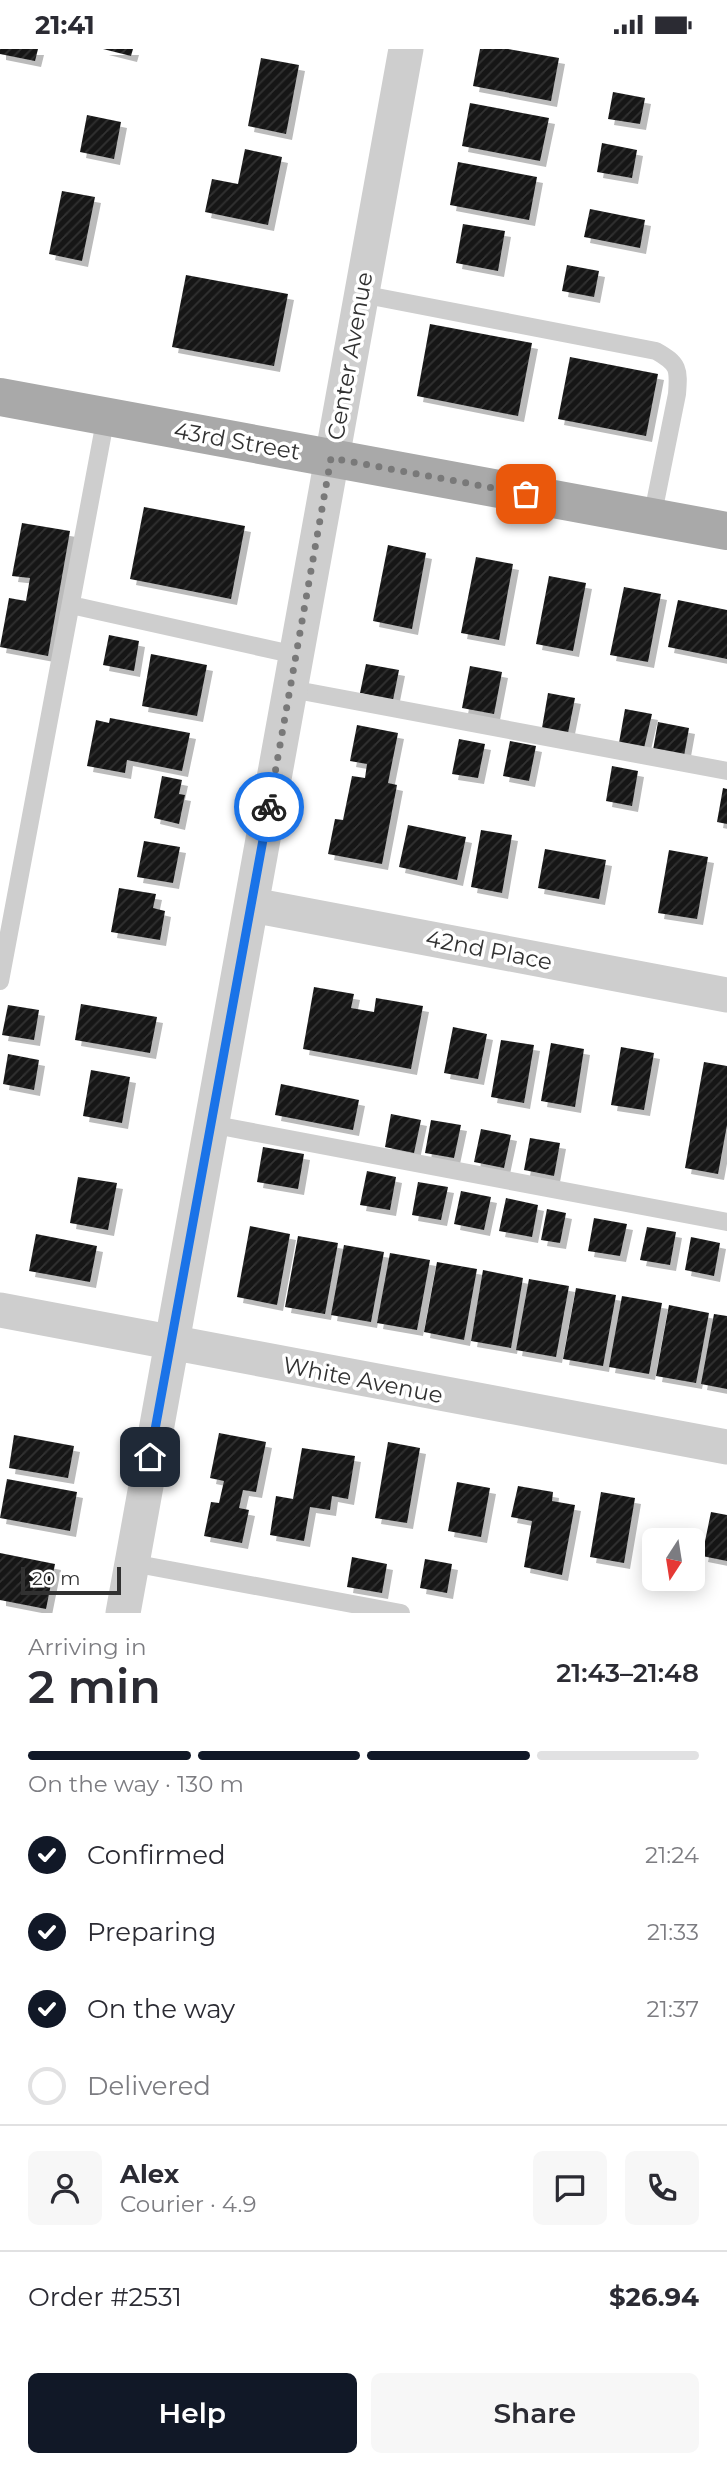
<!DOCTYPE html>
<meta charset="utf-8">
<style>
:root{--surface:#fff;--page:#f7f7f7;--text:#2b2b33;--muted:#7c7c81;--line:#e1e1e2;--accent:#111827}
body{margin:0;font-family:Montserrat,sans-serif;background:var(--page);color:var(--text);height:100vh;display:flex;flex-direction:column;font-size:26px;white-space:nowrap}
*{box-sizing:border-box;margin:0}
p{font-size:23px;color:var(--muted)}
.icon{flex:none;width:38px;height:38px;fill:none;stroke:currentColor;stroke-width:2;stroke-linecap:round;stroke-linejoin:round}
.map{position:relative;height:1564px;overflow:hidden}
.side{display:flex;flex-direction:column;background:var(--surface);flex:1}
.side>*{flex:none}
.needle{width:46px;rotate:192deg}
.fabs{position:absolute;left:642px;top:1479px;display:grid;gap:14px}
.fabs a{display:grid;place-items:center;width:63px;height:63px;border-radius:10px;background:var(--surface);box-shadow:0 4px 18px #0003;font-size:35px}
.scale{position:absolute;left:21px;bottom:18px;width:100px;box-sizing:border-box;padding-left:7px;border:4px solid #313131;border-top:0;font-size:19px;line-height:24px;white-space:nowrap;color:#313131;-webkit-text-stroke:5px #fff;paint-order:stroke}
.pin{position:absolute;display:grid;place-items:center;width:60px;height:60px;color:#fff;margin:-30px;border-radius:14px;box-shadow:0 4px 10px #0006}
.courier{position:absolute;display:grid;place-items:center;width:70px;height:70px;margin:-35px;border:5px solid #1a73e8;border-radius:50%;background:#fff;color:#222;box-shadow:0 2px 9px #0007}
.summary em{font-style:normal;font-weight:600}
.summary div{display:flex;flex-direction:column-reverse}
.summary{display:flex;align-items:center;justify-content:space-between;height:119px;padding:0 28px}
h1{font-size:46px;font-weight:600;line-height:52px}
.bar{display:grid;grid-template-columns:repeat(4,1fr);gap:10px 7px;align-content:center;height:84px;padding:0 28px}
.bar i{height:9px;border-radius:5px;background:var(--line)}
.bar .selected{background:var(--accent)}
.bar p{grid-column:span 4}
.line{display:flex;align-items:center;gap:18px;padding:0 28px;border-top:2px solid var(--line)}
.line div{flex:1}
.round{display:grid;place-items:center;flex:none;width:74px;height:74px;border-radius:10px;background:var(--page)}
ol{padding:0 28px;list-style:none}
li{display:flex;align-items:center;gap:21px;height:77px}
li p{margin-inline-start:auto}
li .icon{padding:7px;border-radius:50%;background:var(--accent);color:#fff;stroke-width:4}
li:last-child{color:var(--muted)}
li i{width:38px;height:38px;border:4px solid var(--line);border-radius:50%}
.button{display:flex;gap:14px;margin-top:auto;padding:14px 28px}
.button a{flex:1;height:80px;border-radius:10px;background:var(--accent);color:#fff;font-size:28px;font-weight:600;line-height:80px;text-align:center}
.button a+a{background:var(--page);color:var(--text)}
.status{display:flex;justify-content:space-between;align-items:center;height:49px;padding:0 35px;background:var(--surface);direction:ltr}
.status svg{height:19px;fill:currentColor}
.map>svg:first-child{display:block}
.building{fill:url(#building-hatch);filter:url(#shadow)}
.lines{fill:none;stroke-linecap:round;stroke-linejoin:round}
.lane{stroke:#cecece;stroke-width:18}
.street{stroke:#cecece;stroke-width:35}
.primary{stroke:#a9a9a9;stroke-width:38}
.done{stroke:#797979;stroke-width:7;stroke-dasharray:0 12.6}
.route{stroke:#1a73e8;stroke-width:9}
.labels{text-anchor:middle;stroke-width:7;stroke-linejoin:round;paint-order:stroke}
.street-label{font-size:23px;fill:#313131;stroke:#fff}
</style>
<div class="status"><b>21:41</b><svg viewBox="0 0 49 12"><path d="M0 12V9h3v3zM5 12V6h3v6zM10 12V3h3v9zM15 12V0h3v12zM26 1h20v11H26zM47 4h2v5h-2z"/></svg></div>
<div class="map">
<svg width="727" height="1564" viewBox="0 0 727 1564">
<defs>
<pattern id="building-hatch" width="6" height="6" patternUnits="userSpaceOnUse" patternTransform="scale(1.75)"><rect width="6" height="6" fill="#181818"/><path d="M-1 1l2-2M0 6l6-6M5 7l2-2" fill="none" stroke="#313131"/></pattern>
<filter id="shadow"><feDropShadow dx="6" dy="6" stdDeviation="0" flood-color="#0004"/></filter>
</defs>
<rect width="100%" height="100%" fill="#fff"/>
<!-- building -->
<path class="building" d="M0,0H38L35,12L0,5Z
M103,0H133L131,7Z
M480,0H508L559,9L551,52L473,37Z
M261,9L299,16L286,85L248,77Z
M613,43L645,49L640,75L608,70Z
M470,54L549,69L540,112L462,97Z
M87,66L121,73L114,110L80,103Z
M602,94L637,101L632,129L597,123Z
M245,100L282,108L268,176L205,163L212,130L238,135Z
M458,113L537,128L529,171L450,156Z
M62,142L95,148L82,212L49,205Z
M590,160L645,171L640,199L584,188Z
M463,175L505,182L498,222L456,214Z
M567,216L599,222L594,248L562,242Z
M186,226L288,245L274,317L172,298Z
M430,275L532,294L518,367L417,347Z
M570,308L658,325L646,387L558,370Z
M144,458L245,477L231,550L130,530Z
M22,474L70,482L48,607L0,598L9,549L26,552L30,529L12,527Z
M388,496L426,504L412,580L373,572Z
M476,508L513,515L499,591L461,584Z
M549,527L586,534L573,602L536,595Z
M624,538L661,545L648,613L610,606Z
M678,551L727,561V610L668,598Z
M109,586L139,592L134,622L103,616Z
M151,605L207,616L197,667L142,657Z
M366,615L399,621L393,651L360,644Z
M470,617L502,623L494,665L462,659Z
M548,644L575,649L568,684L542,679Z
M625,660L652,665L644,699L619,694Z
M110,669L190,684L182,722L127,711L125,724L87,717L96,671L109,674Z
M658,673L689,679L684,707L653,701Z
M357,676L398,684L388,734L397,736L382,815L328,805L335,770L343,771L352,727L365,729L367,715L350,712Z
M459,690L485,695L478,729L452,725Z
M510,692L536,697L529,732L503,727Z
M612,717L638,722L632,757L606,752Z
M162,727L182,731L179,745L185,746L179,775L154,769Z
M723,739L727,740V775L717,773Z
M408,776L466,788L457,831L399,818Z
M481,781L512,786L502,844L471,838Z
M144,792L180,798L173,834L137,828Z
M545,800L606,811L599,850L538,839Z
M669,801L708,808L697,870L658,864Z
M119,839L156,845L153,859L165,862L160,891L111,883Z
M314,938L354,945L351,959L374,963L376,949L423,957L411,1020L303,1000Z
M81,955L157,968L150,1004L75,991Z
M8,956L39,961L34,991L2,986Z
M453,978L487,985L478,1030L444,1024Z
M501,991L534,996L524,1054L491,1048Z
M551,994L584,1000L575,1058L541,1052Z
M621,998L654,1004L644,1061L611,1056Z
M8,1005L39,1011L34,1041L3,1035Z
M704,1013L727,1017V1076L718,1125L685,1119Z
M91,1021L130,1028L122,1074L83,1067Z
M281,1035L359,1051L353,1081L275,1066Z
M391,1065L421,1071L414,1104L385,1098Z
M431,1071L461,1076L454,1109L425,1104Z
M481,1080L511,1086L504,1119L474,1113Z
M530,1089L560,1094L554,1127L524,1121Z
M263,1098L304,1105L298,1140L257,1133Z
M367,1122L396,1128L390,1161L360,1156Z
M78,1128L117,1134L108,1181L70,1174Z
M418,1133L448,1138L441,1171L412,1166Z
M461,1142L491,1148L484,1181L454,1175Z
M506,1149L538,1156L532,1188L499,1182Z
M547,1160L566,1164L560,1194L541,1191Z
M594,1169L627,1175L620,1207L588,1202Z
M250,1177L290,1185L277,1256L237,1248Z
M647,1178L676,1183L670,1216L640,1211Z
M36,1185L97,1197L90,1233L29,1222Z
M298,1187L338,1194L325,1265L285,1258Z
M691,1188L720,1194L714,1227L685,1221Z
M344,1196L384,1203L371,1273L331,1266Z
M390,1204L430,1211L417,1281L377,1274Z
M437,1213L477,1220L464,1291L424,1283Z
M483,1221L523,1229L511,1299L471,1292Z
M529,1230L569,1237L556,1308L516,1301Z
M576,1239L616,1246L603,1317L563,1310Z
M622,1247L662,1254L649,1325L609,1318Z
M669,1256L709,1264L696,1334L656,1327Z
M714,1265L727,1267V1340L701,1335Z
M219,1384L266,1393L256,1443L243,1441L239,1459L249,1461L242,1494L204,1487L211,1453L219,1454L224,1432L210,1429Z
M14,1386L74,1397L68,1429L9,1419Z
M388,1393L420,1399L407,1474L375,1469Z
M302,1399L355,1407L348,1450L332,1447L330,1461L310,1458L304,1492L270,1486L276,1447L293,1450Z
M7,1430L77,1443L70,1482L0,1469Z
M457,1433L490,1439L481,1488L448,1482Z
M518,1437L553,1443L552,1452L575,1456L562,1526L524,1518L532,1472L511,1468Z
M601,1443L635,1449L624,1514L590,1508Z
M711,1463L727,1466V1512L702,1507Z
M0,1504L55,1515L46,1560L0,1551Z
M352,1508L387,1515L382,1544L347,1538Z
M425,1510L452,1515L447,1544L420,1539Z"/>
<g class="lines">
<!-- lane -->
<path class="lane" d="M361,245L656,302C679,315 679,320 677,345L652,469
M71,556L296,606
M291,640L727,722
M0,932L106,367
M210,1075L727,1173
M132,1514L401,1564"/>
<!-- street -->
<path class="street" d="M252,856L727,946
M0,1261L727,1398
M123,1564L406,0"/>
<!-- primary -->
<path class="primary" d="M0,348L727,482"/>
</g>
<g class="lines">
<!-- done -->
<path class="done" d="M269,758L331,409L526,445"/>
<!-- route -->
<path class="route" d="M150,1408L269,758"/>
</g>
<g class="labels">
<!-- street labels -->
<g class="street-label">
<text transform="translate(350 307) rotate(-80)" y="8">Center Avenue</text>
<text transform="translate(237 392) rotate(10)" y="8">43rd Street</text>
<text transform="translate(489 901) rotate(11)" y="8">42nd Place</text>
<text transform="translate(363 1331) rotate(11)" y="8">White Avenue</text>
</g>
</g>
</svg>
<div class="fabs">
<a><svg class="needle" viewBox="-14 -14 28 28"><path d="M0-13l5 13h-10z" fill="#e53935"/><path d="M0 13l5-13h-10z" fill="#7c7c81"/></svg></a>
</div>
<div class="scale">20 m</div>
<div class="pin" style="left:526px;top:445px;background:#ea580c"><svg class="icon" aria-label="bag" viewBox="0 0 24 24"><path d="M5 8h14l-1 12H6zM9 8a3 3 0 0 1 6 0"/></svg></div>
<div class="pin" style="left:150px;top:1408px;background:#1f2937"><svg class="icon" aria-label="home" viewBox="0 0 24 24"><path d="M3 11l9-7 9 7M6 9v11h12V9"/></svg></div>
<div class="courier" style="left:269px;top:758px"><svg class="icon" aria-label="bike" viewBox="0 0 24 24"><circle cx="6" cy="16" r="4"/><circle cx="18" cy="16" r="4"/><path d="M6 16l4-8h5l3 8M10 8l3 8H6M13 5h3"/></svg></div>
</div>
<section class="side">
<div class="summary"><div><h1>2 min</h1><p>Arriving in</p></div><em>21:43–21:48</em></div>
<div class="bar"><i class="selected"></i><i class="selected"></i><i class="selected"></i><i></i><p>On the way · 130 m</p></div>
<ol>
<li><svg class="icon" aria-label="check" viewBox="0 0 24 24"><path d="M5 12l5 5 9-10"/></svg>Confirmed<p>21:24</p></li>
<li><svg class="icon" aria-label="check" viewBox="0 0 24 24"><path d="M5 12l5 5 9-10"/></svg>Preparing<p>21:33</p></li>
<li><svg class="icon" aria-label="check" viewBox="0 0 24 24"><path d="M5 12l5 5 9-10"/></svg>On the way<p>21:37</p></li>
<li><i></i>Delivered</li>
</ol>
<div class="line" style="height:126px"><a class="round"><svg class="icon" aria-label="person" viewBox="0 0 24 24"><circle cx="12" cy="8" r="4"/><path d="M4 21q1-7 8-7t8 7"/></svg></a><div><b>Alex</b><p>Courier · 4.9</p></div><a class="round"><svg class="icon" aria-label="chat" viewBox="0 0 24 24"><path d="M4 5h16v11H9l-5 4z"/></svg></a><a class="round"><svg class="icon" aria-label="phone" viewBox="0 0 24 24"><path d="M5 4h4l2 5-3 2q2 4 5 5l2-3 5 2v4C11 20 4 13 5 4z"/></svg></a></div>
<div class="line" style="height:91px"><div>Order #2531</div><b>$26.94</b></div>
<div class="button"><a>Help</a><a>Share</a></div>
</section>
